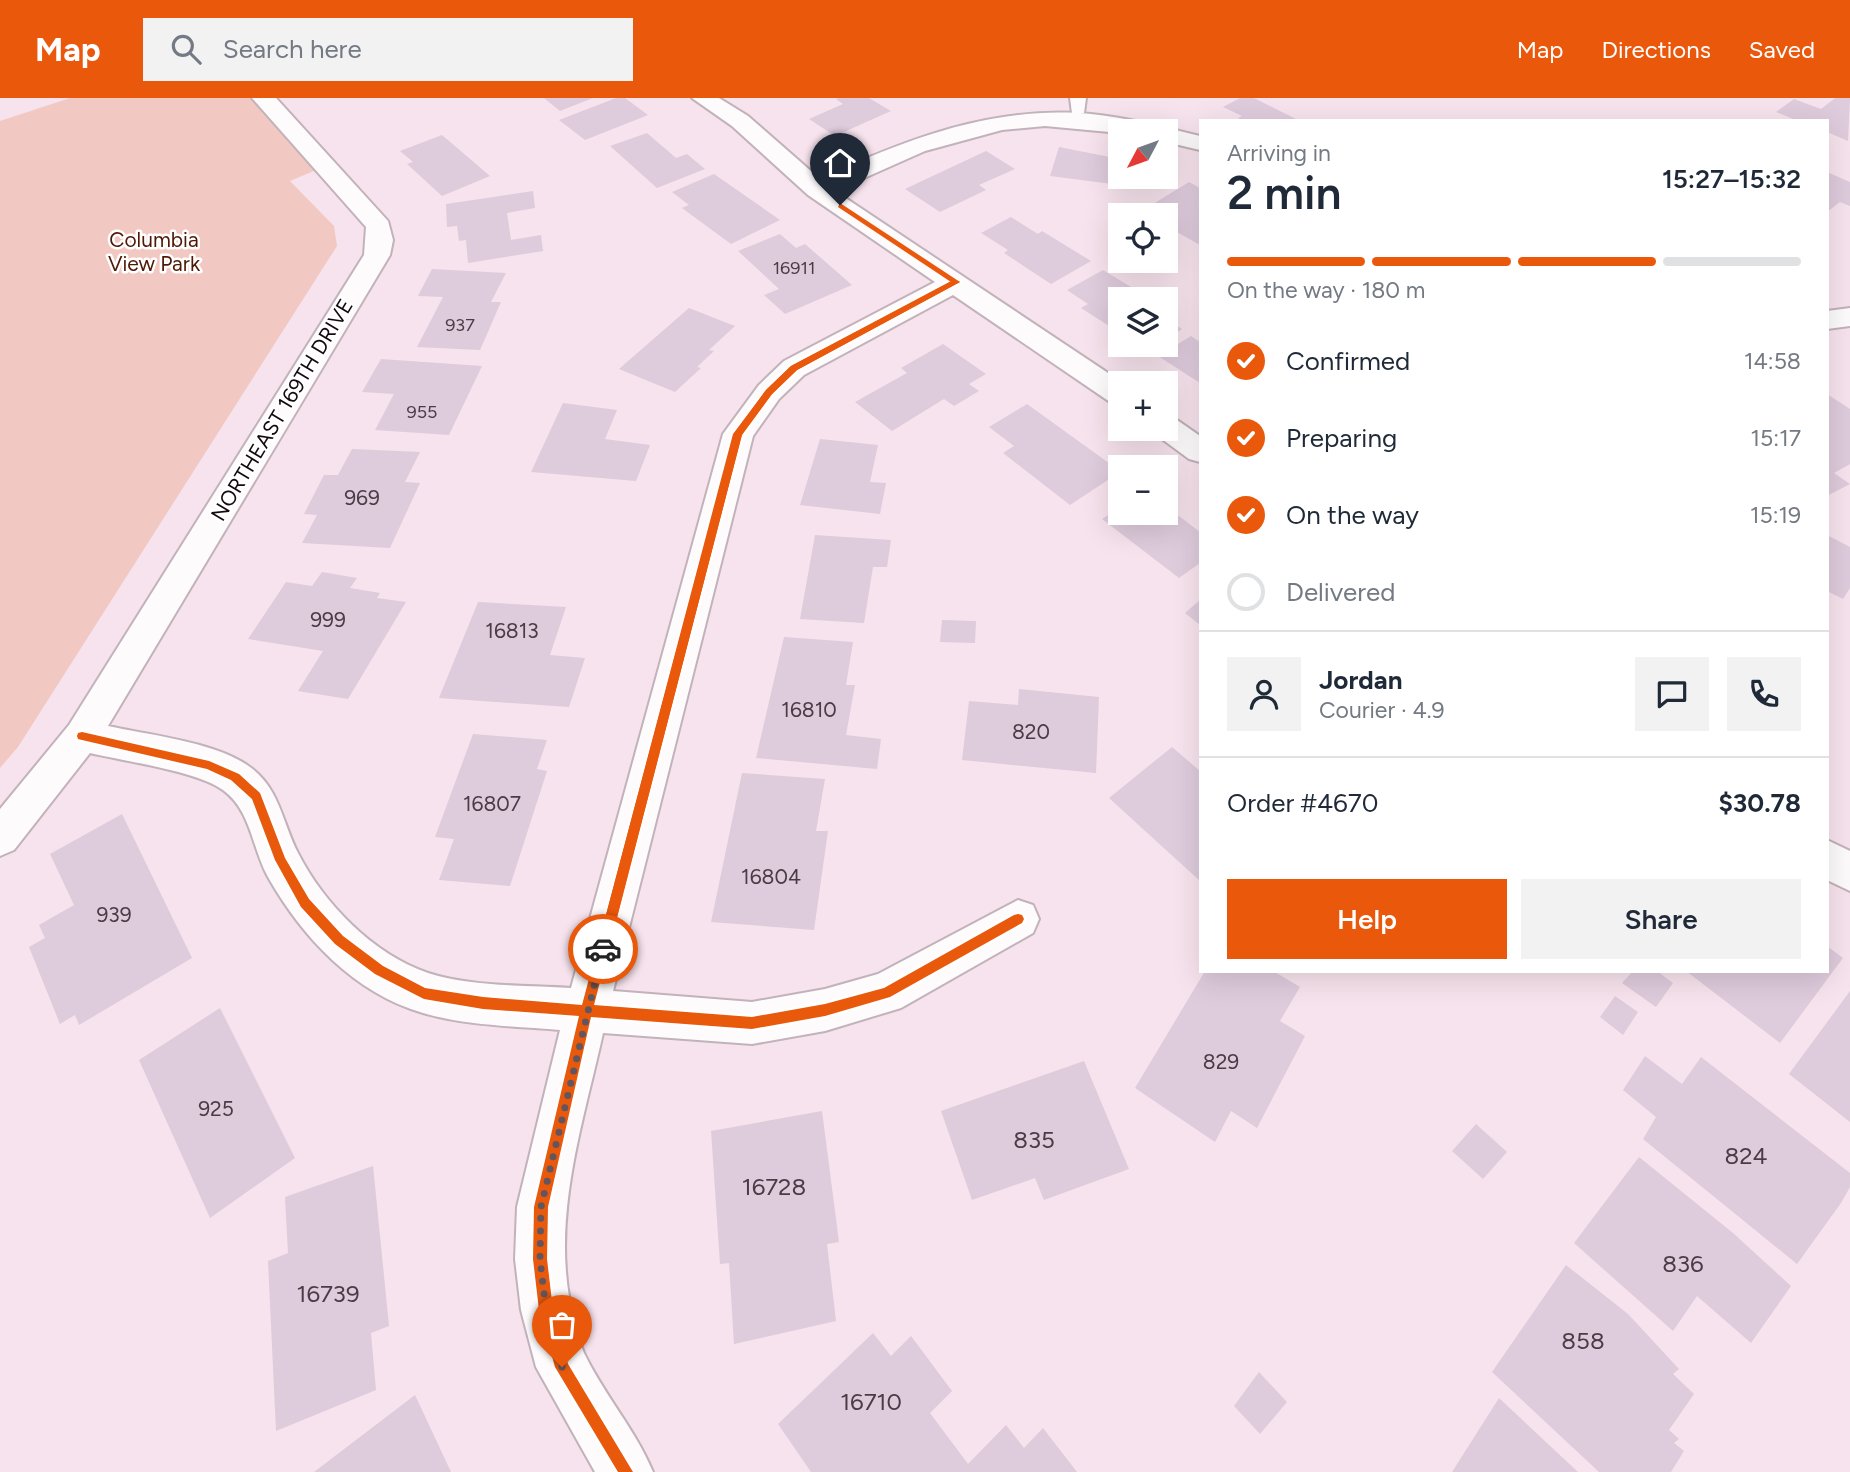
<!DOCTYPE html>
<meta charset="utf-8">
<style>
:root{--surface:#fff;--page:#f2f2f3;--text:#1f2937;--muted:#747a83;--line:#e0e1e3;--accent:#ea580c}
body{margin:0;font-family:Figtree,sans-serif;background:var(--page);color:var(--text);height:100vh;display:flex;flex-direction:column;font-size:26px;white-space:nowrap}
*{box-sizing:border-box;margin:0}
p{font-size:23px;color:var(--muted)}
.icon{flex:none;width:38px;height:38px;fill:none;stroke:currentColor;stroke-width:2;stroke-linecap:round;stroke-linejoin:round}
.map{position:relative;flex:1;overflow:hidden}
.details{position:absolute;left:1199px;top:21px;width:630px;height:854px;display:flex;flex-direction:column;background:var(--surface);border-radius:0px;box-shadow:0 7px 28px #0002}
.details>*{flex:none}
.needle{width:46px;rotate:229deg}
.buttons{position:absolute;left:1108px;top:21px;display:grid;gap:14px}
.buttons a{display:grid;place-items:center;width:70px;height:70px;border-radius:0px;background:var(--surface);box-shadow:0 7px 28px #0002;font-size:35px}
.pin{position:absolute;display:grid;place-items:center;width:60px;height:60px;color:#fff;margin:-72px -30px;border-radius:50% 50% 50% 0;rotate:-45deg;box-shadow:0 0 7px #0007}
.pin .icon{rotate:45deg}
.courier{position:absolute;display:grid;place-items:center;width:70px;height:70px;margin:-35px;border:5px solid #ea580c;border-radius:50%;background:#fff;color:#222;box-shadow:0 2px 9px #0007}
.summary em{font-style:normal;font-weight:600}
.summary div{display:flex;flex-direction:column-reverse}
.summary{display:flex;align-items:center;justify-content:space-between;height:119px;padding:0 28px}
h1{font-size:46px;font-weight:600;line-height:52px}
.bar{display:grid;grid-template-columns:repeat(4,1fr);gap:10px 7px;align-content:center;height:84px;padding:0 28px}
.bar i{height:9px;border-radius:5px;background:var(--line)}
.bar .on{background:var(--accent)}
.bar p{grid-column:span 4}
.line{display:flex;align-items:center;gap:18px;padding:0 28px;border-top:2px solid var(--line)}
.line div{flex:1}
.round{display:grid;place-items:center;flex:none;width:74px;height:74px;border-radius:0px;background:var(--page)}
ol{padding:0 28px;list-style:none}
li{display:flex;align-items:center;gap:21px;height:77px}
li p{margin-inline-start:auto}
li .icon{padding:7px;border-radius:50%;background:var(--accent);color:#fff;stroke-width:4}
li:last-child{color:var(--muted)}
li i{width:38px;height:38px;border:4px solid var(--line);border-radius:50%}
.cta{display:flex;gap:14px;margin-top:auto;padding:14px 28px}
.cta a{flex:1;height:80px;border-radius:0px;background:var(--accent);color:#fff;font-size:28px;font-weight:600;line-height:80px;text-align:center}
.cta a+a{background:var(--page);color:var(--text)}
header{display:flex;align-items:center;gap:42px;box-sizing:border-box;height:98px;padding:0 35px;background:var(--accent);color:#fff}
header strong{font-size:33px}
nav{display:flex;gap:38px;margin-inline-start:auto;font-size:24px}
.search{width:490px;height:63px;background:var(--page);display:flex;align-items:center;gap:18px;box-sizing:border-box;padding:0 24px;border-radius:0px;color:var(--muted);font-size:26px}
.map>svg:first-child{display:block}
.green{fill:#f2c9c2}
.building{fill:#decbdc}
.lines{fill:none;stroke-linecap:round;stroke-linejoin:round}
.lane-casing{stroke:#c2b2ba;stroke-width:4}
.street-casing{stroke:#c2b2ba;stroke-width:4}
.lane{fill:#fefbfc;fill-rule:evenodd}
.street{fill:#fefbfc;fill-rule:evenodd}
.cycleway-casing{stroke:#fff;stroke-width:5}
.cycleway{fill:#e8590c;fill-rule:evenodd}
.route{fill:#ea580c}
.done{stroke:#63555d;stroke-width:7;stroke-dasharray:0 12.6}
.labels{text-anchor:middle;stroke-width:5;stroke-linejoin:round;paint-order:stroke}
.far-number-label{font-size:18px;fill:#4a3c46}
.far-park-label{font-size:21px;fill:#4f1905;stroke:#fff}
.far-street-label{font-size:21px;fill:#14090f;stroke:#fff}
.number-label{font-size:21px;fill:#4a3c46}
.near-number-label{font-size:24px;fill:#4a3c46}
</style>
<header>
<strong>Map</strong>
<div class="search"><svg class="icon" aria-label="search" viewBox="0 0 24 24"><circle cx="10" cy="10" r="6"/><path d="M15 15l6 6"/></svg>Search here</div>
<nav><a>Map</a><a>Directions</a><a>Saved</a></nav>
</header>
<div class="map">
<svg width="1850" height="1374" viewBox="0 0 1850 1374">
<rect width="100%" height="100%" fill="#f7e3ed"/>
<!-- green -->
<path class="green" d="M70,0H258L328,67L290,83L334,128L337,148L18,649L0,670V23Z"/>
<!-- building -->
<path class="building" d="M544,0H593L560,13Z
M616,0H625L648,17L585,42L559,22Z
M839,0H869L891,13L835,38L809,21L843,6L836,1Z
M1240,0H1254L1300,23H1244L1238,20L1242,18L1223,9Z
M1835,0H1850L1848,43L1827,34V23H1798L1776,14L1794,1L1821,11Z
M647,35L676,60L687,56L705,71L657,90L610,48Z
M442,37L490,78L442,98L407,66L413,64L400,53Z
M1059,49L1120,61V79H1145L1143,90L1050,78Z
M986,53L1015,71L979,87L986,92L940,114L905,91Z
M1827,74L1850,84V108L1840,104L1827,114Z
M714,76L780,122L731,146L682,110L689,107L672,94Z
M1189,84L1200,90V147L1166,128V117H1146L1140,114Z
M533,93L535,110L507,115L511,142L541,137L543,153L468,165L466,142L459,143L457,128L447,129L446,106Z
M1011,119L1038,136L1042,133L1091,163L1051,186L1004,155L1008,152L981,135Z
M780,136L796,150L805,146L852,187L785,216L764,197L779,191L738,153Z
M432,171L506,175L491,204H501L480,252L417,249L443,199L418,198Z
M1103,172L1151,201H1120V235L1081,210L1088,206L1067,192Z
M689,210L735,228L709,252L714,253L697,269L701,270L675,294L619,271Z
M1166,221L1182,231L1166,241Z
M1191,238L1200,244V285L1158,258Z
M943,246L986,276L969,286L979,293L954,308L944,301L892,333L855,304L907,275L901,270Z
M381,261L482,268L449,337L375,332L394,296L362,294Z
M1827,296L1850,311V366L1834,375L1850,386L1827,398Z
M563,305L617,312L605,341L650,347L636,383L531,374Z
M1027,306L1120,373V374L1070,407L1003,355L1014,348L989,329Z
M820,341L878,347L870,384L886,385L880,416L800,407Z
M352,351L420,354L405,384L420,385L390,450L302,445L317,417L304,416L324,377H338Z
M1166,408L1200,434V465L1179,480L1102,421L1120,409V415H1166Z
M815,437L891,442L887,469H873L864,525L800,521Z
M1827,437L1850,449V490L1843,501L1827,493Z
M322,474L357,480L350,490L380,495L377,500L406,504L348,601L298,593L323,553L248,541L286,484L312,488Z
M1200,502V527L1185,515Z
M478,504L566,509L550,557L585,560L569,609L439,600Z
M942,522L976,523L975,545L940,544Z
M784,539L853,544L846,587H855L846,637L881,641L877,671L756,660Z
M1019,591L1099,599L1096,675L962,662L969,603L1018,607Z
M473,636L547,642L537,671L547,673L510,788L439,782L454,741L435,739Z
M1172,649L1200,673V783L1109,700Z
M742,675L825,681L816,733H828L814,832L711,824Z
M122,716L192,860L79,927L75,917L60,926L29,849L45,840L39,827L74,807L50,756Z
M1827,848L1843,860L1780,945L1686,873H1827Z
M1205,873H1273L1300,889L1280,923L1305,938L1257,1030L1231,1013L1215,1044L1135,990Z
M1633,873H1657L1673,885L1656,909L1622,885Z
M1850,893V1024L1789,976Z
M1615,898L1638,914L1623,937L1600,919Z
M220,910L295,1060L210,1120L139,962Z
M1645,958L1682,986L1701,959L1850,1075V1089L1841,1105L1797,1166L1643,1041L1656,1019L1623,992Z
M1084,963L1129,1071L1044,1102L1035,1080L972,1102L941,1013Z
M822,1013L839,1144L827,1146L836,1223L734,1246L729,1165L720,1166L711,1033Z
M1476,1026L1507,1054L1483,1081L1452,1053Z
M1639,1059L1733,1135L1791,1188L1751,1245L1697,1198L1673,1233L1574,1145Z
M373,1068L389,1228L371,1235L376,1292L276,1333L268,1163L288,1155L285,1099Z
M1566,1167L1628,1216L1679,1271L1673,1276L1694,1296L1669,1332L1679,1341L1674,1345L1684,1353L1671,1374H1599L1492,1274Z
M873,1235L891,1258L911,1238L952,1293L930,1315L968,1366L1006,1327L1024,1350L1043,1330L1077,1374H811L778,1326Z
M1259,1274L1287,1304L1260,1336L1234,1308Z
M415,1297L451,1374H314Z
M1499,1300L1578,1374H1452Z"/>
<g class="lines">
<defs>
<path id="lane" d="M1070,0H1086L1084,15H1072Z"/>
<path id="street" d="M252,0H276L388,123L393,142L390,157L108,628C149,637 216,644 250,669C280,691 282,724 298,755C324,806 373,856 428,875C470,889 527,887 571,890L723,336L759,287L784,263L935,184L808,97L732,28L692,0H719L748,18L820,81C906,41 994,7 1091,16C1128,20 1164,29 1200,38V52L1166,44V33L1120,35L1045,28L1002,32L925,53L835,93L1123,285H1120V307L1110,304L953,197L804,277L779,301L753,338L613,893L752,904L825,891L878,876L1018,802L1033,807L1039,821L1033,835L901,910L825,933L752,946L603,935C582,1031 547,1131 576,1229C579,1239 581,1250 586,1259C606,1299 636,1333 653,1374H595L536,1269L521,1212L515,1161L517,1109L560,932C515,928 467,928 423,915C354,895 302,839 268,779C252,750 251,712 223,692C197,673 123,663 90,655L14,752L0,758V711L69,627L364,157L366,129Z
M1850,210V228L1827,231V213Z
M1166,319L1177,322L1200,338V364L1189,361L1155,336L1152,331H1166Z
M1827,742L1850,753V793L1827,782Z"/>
</defs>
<!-- lane casing -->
<use href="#lane" class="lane-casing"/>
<!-- street casing -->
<use href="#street" class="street-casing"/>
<!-- lane -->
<use href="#lane" class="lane"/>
<!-- street -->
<use href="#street" class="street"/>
<defs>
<path id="cycleway" d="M953,182L960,184L797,272L772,296L742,337L594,907L752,919L825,906L884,890L1014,817L1018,816L1022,817L1024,821L1022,825L890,899L825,918L752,931L591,919L548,1109L547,1161L553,1212L568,1266L633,1374H618L555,1269L539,1212L533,1161L534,1109L579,918L483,911L424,901L375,876L335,846L301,809L275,762L252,701L231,682L207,671L82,642L78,641L77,638L78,635L82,634L209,663L239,676L260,695L285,760L309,801L343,838L383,868L425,890L483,899L582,907L734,336L766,292L791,268Z"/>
</defs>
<!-- cycleway casing -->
<use href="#cycleway" class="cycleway-casing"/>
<!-- cycleway -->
<use href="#cycleway" class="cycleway"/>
</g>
<!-- route -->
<path class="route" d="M840,105L960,184L797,272L772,296L742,336L609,851L603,857L597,851L733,336L766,292L791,268L951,184L838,109Z"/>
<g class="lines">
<!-- done -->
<path class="done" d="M562,1269L546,1212L540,1161L541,1109L603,851"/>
</g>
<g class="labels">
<!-- far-number labels -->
<g class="far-number-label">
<text x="794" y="176">16911</text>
<text x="460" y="233">937</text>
<text x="422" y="320">955</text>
</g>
<!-- far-park labels -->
<g class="far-park-label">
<text x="154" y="149">Columbia<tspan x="154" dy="24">View Park</tspan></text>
</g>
<!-- far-street labels -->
<g class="far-street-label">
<text transform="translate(282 312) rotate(-59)" y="7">NORTHEAST 169TH DRIVE</text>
</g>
<!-- number labels -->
<g class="number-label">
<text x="362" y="407">969</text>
<text x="328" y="529">999</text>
<text x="512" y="540">16813</text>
<text x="809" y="619">16810</text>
<text x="1031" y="641">820</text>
<text x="492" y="713">16807</text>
<text x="771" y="786">16804</text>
<text x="114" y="824">939</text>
<text x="1221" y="971">829</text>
<text x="216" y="1018">925</text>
</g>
<!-- near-number labels -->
<g class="near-number-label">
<text x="1034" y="1050">835</text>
<text x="1746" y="1066">824</text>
<text x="774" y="1097">16728</text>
<text x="1683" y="1174">836</text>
<text x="328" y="1204">16739</text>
<text x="1583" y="1251">858</text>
<text x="871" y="1312">16710</text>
</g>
</g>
</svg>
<div class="buttons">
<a><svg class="needle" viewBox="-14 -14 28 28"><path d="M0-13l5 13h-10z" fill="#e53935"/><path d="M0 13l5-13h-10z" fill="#747a83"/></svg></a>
<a><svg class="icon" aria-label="locate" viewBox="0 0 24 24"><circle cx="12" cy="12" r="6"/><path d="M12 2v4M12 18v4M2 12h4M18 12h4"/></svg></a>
<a><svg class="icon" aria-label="layers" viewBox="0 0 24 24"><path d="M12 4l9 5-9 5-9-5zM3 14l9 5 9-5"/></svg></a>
<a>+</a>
<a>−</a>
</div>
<div class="pin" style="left:562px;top:1269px;background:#ea580c"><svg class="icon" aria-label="bag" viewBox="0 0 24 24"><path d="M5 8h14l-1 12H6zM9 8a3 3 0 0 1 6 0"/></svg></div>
<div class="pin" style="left:840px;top:107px;background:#1f2937"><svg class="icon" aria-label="home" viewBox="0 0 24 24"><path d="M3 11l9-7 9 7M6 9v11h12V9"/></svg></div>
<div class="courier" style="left:603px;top:851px"><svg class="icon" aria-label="car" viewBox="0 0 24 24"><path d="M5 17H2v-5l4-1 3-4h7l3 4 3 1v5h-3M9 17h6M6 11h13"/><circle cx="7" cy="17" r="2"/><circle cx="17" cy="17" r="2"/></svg></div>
<section class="details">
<div class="summary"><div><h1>2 min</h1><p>Arriving in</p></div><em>15:27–15:32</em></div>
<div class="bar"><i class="on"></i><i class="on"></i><i class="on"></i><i></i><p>On the way · 180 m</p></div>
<ol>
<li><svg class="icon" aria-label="check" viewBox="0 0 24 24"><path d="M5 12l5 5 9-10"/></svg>Confirmed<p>14:58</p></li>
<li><svg class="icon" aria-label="check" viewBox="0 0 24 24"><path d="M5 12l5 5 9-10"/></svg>Preparing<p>15:17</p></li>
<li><svg class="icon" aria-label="check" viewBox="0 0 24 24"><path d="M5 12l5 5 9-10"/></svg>On the way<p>15:19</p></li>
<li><i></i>Delivered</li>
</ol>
<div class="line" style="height:126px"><a class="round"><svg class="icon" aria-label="person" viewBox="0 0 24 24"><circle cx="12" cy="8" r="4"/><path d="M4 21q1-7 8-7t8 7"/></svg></a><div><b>Jordan</b><p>Courier · 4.9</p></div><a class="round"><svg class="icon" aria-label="chat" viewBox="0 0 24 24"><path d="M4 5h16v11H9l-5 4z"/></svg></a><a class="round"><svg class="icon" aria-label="phone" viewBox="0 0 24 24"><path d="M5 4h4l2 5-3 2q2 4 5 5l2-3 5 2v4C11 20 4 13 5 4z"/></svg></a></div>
<div class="line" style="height:91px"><div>Order #4670</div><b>$30.78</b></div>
<div class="cta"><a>Help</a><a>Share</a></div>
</section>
</div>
